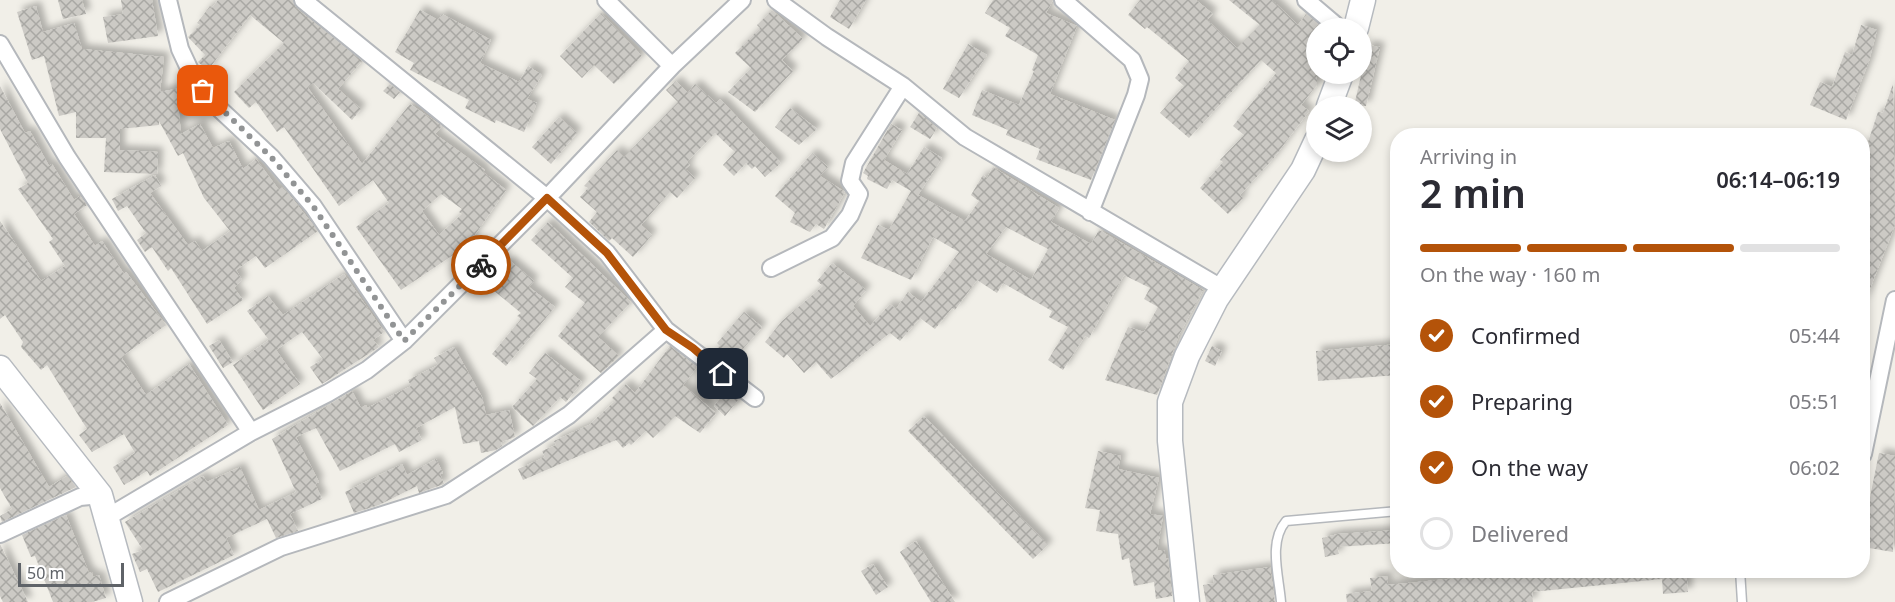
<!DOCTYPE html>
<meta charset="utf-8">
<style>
:root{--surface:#fff;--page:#f2f2f3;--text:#2b2b33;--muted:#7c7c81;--line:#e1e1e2;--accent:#b45309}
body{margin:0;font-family:"Noto Sans",sans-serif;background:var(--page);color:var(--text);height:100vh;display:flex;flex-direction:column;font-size:22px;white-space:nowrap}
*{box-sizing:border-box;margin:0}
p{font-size:20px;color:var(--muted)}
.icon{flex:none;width:33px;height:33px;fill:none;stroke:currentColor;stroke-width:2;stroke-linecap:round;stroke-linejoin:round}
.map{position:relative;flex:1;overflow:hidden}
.side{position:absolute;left:1390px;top:128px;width:480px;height:450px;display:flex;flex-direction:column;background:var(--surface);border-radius:24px;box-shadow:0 3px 9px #0003}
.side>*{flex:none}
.fabs{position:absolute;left:1306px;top:18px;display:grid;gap:12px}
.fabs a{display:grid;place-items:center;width:66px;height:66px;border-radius:50%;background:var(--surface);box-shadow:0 3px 9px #0003;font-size:30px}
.scale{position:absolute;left:18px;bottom:15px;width:106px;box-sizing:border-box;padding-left:6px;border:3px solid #5f6368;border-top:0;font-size:16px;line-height:21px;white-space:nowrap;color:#5f6368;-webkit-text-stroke:4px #fff;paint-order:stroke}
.pin{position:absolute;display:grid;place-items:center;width:51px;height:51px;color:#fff;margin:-26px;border-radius:12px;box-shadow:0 3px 9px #0006}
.courier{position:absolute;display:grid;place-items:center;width:60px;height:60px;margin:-30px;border:4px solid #b45309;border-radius:50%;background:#fff;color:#222;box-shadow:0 2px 8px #0007}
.summary em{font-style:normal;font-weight:600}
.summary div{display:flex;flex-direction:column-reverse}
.summary{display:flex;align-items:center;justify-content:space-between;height:102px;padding:0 30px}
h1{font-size:39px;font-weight:600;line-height:45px}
.bar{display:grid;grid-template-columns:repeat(4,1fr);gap:9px 6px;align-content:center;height:72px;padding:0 30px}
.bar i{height:8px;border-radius:4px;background:var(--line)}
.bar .selected{background:var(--accent)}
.bar p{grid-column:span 4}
ol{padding:0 30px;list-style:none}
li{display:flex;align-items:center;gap:18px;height:66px}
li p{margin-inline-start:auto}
li .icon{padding:6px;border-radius:50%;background:var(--accent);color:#fff;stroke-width:4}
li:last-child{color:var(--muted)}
li i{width:33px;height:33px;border:3px solid var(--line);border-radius:50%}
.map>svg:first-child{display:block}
.building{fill:url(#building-cross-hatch);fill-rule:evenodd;filter:url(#shadow)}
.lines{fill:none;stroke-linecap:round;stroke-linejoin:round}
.lane-casing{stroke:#b5b8bc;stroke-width:11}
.street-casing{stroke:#b5b8bc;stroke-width:20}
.secondary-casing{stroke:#b6babf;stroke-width:27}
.lane{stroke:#fff;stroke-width:8}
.street{stroke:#fff;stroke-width:16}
.secondary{stroke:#fff;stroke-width:24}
.done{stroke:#929495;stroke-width:6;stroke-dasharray:0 10.8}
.route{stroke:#b45309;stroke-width:8}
</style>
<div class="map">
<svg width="1895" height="602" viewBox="0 0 1895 602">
<defs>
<pattern id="building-cross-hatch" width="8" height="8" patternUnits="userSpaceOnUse" patternTransform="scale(1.5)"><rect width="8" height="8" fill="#cccac5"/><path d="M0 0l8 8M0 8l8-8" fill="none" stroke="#a9a8a4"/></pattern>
<filter id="shadow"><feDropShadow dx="5" dy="-5" stdDeviation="3" flood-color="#0004"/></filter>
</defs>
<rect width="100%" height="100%" fill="#f1efe8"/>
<!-- building -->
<path class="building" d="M58,0H82L86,14L63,19Z
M121,0H152L158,36L108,43L103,17L123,14Z
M218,0H293L296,8L362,61L338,89L361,109L352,120L313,83L308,88L362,164L410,104L442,126L435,134L485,170L483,172L506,190L472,239L475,242L462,255L459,251L401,290L356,227L389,203L373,180L339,206L284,127L277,132L256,102L249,108L234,92L284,43L250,15L208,70L198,62L205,55L188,37L200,25L197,23L210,6L212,8ZM441,194L462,209L459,212L462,214L439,235L422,211Z
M840,0H866L849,29L830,17Z
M993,0H1053L1046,13L1077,26L1050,94L1115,120L1091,180L1036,159L1040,149L1006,135L1008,130L972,115L982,90L1019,105L1034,71L1032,70L1038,55L1005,36L1010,28L985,13Z
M1140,0H1196L1213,14L1207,20L1237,48L1260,25L1229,0H1272L1298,25L1306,14L1319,25L1317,28V85L1301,105L1309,111L1273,159L1240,195L1243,198L1228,214L1200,188L1223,162L1220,160L1244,135L1233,126L1276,73L1261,60L1189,138L1160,113L1184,86L1175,78L1189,61L1147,27L1145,29L1128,15Z
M36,6L43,32L74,23L82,49L164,57L160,92L186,87L192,94L193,100L178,103L181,134L200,124L213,148L229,141L243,169L256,159L279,190L283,187L318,231L265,268L256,256L236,270L242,280L234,288L243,300L207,324L171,268L168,271L152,247L145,252L137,240L146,233L127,206L118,211L112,199L155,175L161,186L150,193L188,245L195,241L202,251L230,231L204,198L183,153L178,156L159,121V125L120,129V150L158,152L157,174L104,172L106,138H76V112L59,116L44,56L32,60L17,12Z
M420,10L438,20L442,14L491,40L480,63L519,82L528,66L542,75L527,99L537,103L524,132L496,120L495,123L465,108L469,100L410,70L414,63L395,52Z
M772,10L803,39L782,60L793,71L755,112L728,92L751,68L735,53L760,28L757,25Z
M601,13L642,56L614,84L594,65L582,78L560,56Z
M1861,25L1877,30L1869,61L1846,120L1810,105L1820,82L1832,87L1845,52L1852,55Z
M968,44L987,55L959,98L943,89Z
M1368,45L1380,47L1366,106H1354Z
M676,81L688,93L695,84L716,103L720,99L781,163L765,177L755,166L752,169L746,163L734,176L723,165L735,152L715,133L687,162L690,165L685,169L695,178L677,198L670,192L641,225L652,235L633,257L612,238L609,241L589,222L597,212L580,197L588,188L584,186L617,150L624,157L678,102L666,90Z
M390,84L400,92L394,99L383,91Z
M1893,84L1895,225L1864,304L1863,143L1867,145L1878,112L1883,113Z
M0,86L25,133L30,131L49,166L52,164L74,200L80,196L87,205L74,214L95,246L102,241L124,274L126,272L166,325L121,357L146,395L189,364L228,425L150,476L147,471L124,485L113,467L135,453L124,434L92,452L79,435L87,429L47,365L41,370L21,347L23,342L5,315L0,319V221L41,281L65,266L49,242L53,239L18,189L28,183L0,129Z
M790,108L817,129L799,145L775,127Z
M919,113L937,128L930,139L910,127Z
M559,117L577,133L551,164L532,147Z
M891,124L902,130L884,160L907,174L924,147L942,158L918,195L892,180L887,189L867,179L868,176L863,173Z
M812,153L828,167L820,176L845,192L824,229L816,224L810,232L790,222L795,213L775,196Z
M993,167L1059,208L1051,222L1091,244L1099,230L1203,290L1179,335L1157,395L1105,380L1128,327L1144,332L1158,307L1144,299L1150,288L1124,275L1089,338L1085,336L1063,370L1048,360L1068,327L1049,317L1052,311L1003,283L997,293L977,280L955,310L952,308L935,329L920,318L900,341L890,333L831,379L816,362L804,373L787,354L784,358L765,342L782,321L823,286L817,281L832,263L866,290L853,306L870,326L890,304L896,309L908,292L921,302L959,252L933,237L911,280L861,258L878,225L889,230L911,191L965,221L979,201L971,195L983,175L987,178ZM1006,227L1048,249L1031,280L986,254Z
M548,222L631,302L598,337L619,356L601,373L558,336L585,303L565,287L573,278L531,240Z
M509,260L534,281L529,287L555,307L506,366L492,354L521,319L517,316L521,313L487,285Z
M344,274L384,332L373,340L379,347L322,384L310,367L323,359L302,332L276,350L300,384L263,410L233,365L269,340L247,311L268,296L283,315Z
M744,312L762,327L729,365L713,353L720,346L717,343Z
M219,340L233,362L223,368L209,346Z
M1398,344V375L1318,381L1316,351Z
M670,346L697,367L683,385L716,413L700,433L675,416L653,438L646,431L631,445L629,443L623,448L616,440L523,480L518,469L545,457L542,451L556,445L554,441L589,425L615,401L612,398L626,384L635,393Z
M1212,346L1222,351L1215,366L1205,361Z
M454,347L482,397L486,415L509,410L515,437L501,442L502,446L496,450L481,453L479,441L463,444L455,407L416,428L422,440L399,452L395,444L340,471L316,428L296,437L319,482L315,484L322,499L290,514L298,531L276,538L267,519L226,538L234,555L158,592L147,569L140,572L132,554L143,550L125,522L203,476L207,482L240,467L259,510L296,492L272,439L352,391L361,408L366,405L367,408L411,386L408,380L438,365L434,358Z
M545,353L582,382L566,402L560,397L533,426L512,407L537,379L529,373Z
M727,390L739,399L725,416L714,406Z
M0,403L49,487L67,476L76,487L2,522L0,516L12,509L0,488Z
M924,416L1048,545L1033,559L908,431Z
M1098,451L1121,456L1118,469L1159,478L1150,514L1163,516L1157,551L1164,550L1166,558H1168L1172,596L1156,599L1154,582L1134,586L1129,558L1122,560L1118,534L1096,531L1100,510L1085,508Z
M1879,453L1895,456L1893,552L1863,547V532Z
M436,459L443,473L440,474L444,484L419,493L417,486L379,505L354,513L345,492L402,464L407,475Z
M66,515L89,573L92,572L93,577L99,575L106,598L92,602H53L35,556L31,557L22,535Z
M1398,530V543L1337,547L1339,554L1325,557L1322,538L1338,534Z
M916,541L955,602H931L900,552Z
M0,544L28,602H3L0,596Z
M873,564L888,587L876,595L861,571Z
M1270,567L1275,602H1206L1203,585L1214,583L1213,575Z
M1536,570H1686L1688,592L1663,594L1662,579L1532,592L1533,602H1347L1346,594L1372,591L1370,578L1387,576L1388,585Z"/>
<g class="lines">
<defs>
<path id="lane" d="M1740,570L1742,602
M1281,602C1279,576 1268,542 1286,521L1398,511"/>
<path id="street" d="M168,0L180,49L195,81L211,101L271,157L313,206L404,341
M303,0L547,198L607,253L666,330L755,398
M606,0L672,66
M776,0L827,37L903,86L965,137L1223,289
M1063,0L1132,60L1140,79L1136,95L1090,212
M1306,0L1339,28
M0,44L67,157L251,432
M771,268L832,238L850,215L859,194L850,181L854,163L903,86
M1863,454L1895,300
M106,518L251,432L328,393L367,370L404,341L547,198L672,66L742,0
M0,534L80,497L100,495
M168,602L281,547L446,495L569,415L666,330"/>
<path id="secondary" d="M1356,28L1363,0
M1329,106L1341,74
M0,368L100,495L130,602
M1187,602L1170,441V402L1187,356L1216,299L1303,170L1317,140"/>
</defs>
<!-- lane casing -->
<use href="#lane" class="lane-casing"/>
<!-- street casing -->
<use href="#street" class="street-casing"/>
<!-- secondary casing -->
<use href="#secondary" class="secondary-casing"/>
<!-- lane -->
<use href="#lane" class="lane"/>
<!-- street -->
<use href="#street" class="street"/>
<!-- secondary -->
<use href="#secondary" class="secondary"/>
</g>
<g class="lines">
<!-- done -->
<path class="done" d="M203,91L271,157L313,206L404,341L481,265"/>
<!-- route -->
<path class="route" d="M481,265L547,198L607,253L666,330L693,348L723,374"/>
</g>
</svg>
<div class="fabs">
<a><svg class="icon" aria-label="locate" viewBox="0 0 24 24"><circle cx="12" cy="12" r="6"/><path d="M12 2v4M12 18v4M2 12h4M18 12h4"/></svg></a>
<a><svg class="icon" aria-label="layers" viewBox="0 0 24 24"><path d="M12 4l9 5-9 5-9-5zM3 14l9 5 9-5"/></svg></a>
</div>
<div class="scale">50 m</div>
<div class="pin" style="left:203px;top:91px;background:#ea580c"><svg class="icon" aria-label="bag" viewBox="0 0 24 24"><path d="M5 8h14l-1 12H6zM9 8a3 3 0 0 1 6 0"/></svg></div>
<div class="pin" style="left:723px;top:374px;background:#1f2937"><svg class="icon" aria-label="home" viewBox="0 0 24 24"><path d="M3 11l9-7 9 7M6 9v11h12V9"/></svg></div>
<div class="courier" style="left:481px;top:265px"><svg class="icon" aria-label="bike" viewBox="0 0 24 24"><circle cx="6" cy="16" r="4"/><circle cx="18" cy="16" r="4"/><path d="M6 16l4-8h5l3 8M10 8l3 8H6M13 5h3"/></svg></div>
<section class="side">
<div class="summary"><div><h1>2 min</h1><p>Arriving in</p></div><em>06:14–06:19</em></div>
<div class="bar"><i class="selected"></i><i class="selected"></i><i class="selected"></i><i></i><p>On the way · 160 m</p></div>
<ol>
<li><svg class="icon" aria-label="check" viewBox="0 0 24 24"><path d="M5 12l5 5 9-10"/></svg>Confirmed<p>05:44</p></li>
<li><svg class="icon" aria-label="check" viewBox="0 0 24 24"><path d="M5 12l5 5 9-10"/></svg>Preparing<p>05:51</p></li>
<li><svg class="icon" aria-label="check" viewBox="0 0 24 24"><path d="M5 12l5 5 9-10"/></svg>On the way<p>06:02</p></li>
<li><i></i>Delivered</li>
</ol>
</section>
</div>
